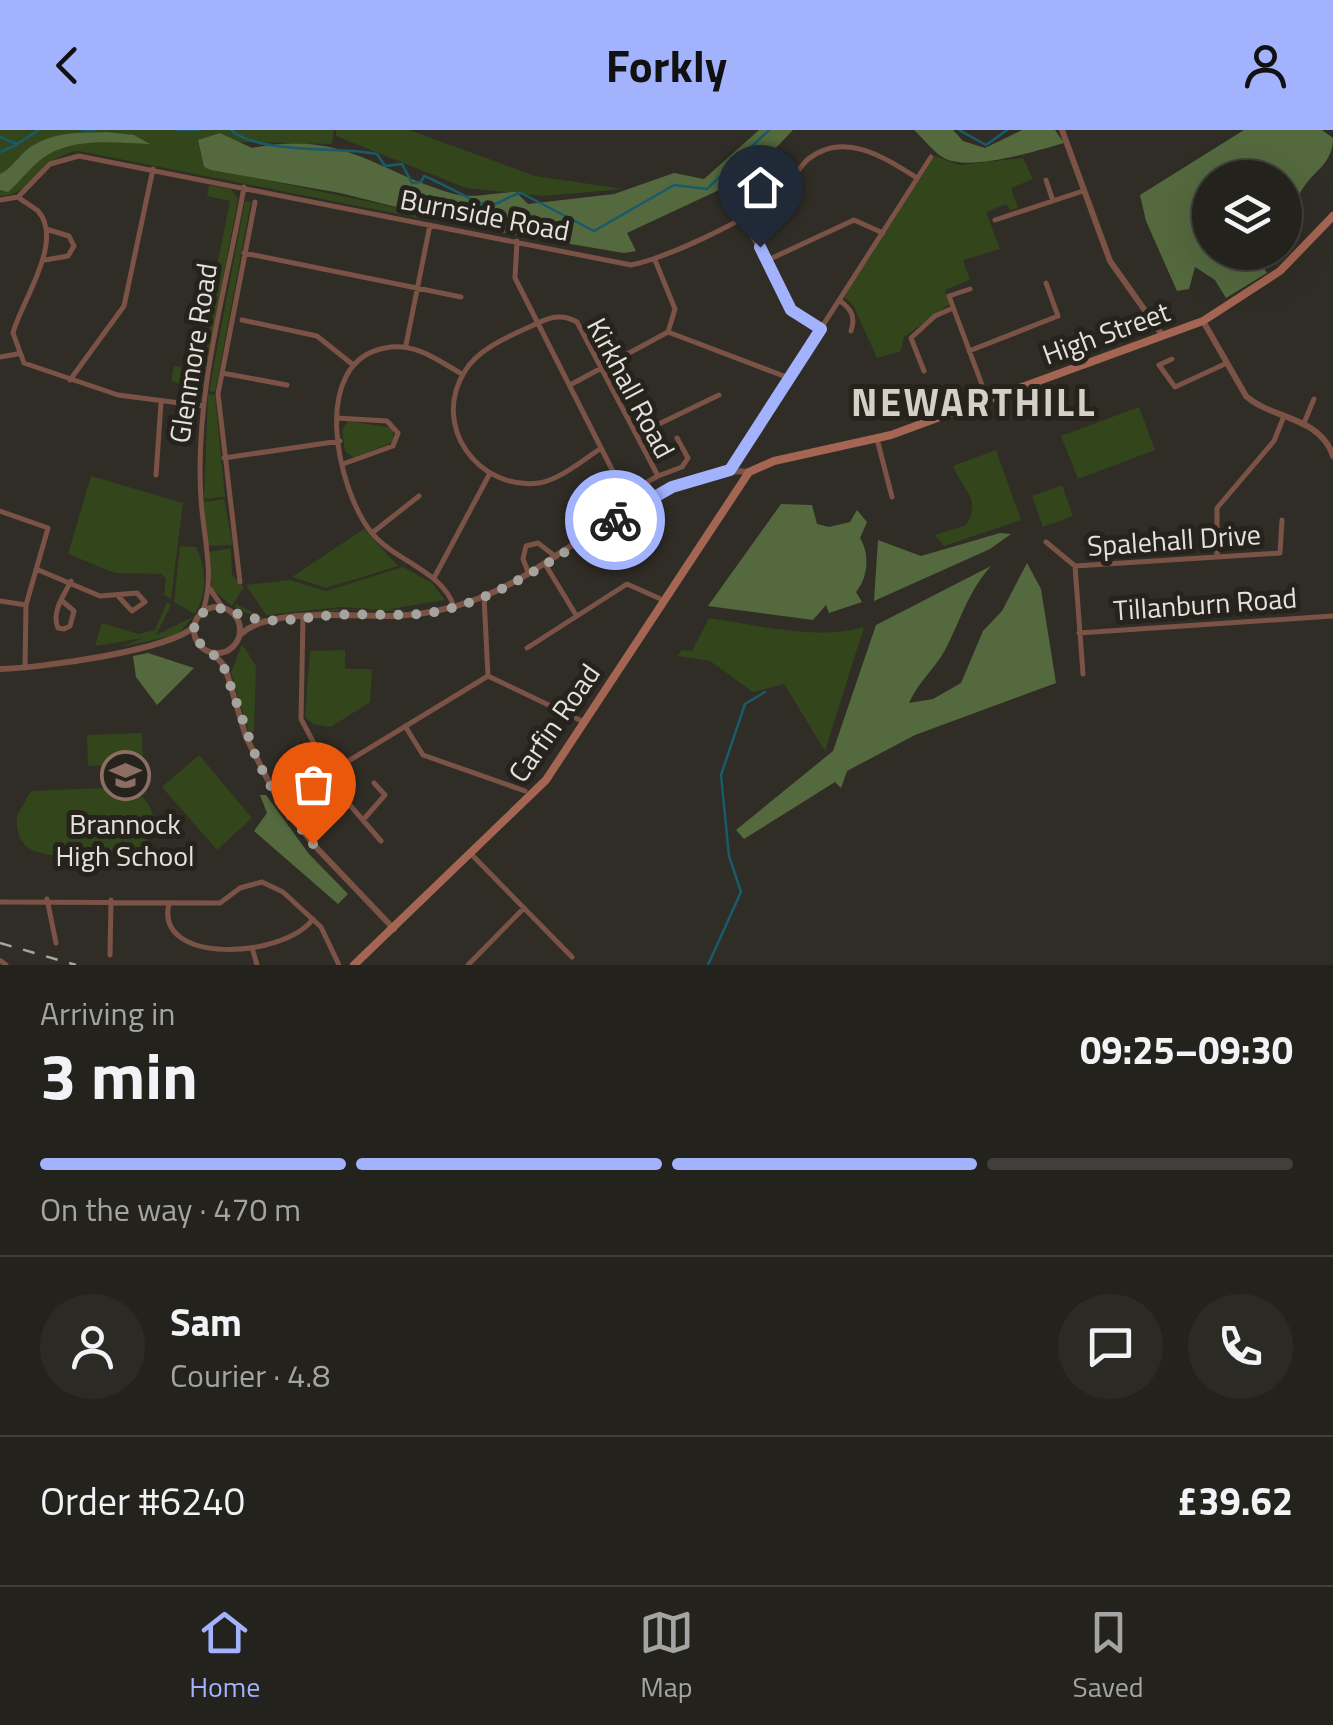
<!DOCTYPE html>
<meta charset="utf-8">
<style>
:root{--surface:#24221c;--page:#2c2a25;--text:#f1f3f6;--muted:#a3a4a3;--line:#413f3b;--accent:#a2b2fd}
body{margin:0;font-family:"Titillium Web",sans-serif;background:var(--page);color:var(--text);height:100vh;display:flex;flex-direction:column;font-size:38px;white-space:nowrap}
*{box-sizing:border-box;margin:0}
p{font-size:32px;color:var(--muted)}
.icon{flex:none;width:55px;height:55px;fill:none;stroke:currentColor;stroke-width:2;stroke-linecap:round;stroke-linejoin:round}
.map{position:relative;height:835px;overflow:hidden}
.drawer{display:flex;flex-direction:column;background:var(--surface);flex:1}
.drawer>*{flex:none}
.buttons{position:absolute;left:1192px;top:30px;display:grid;gap:20px}
.buttons a{display:grid;place-items:center;width:110px;height:110px;border-radius:50%;background:var(--surface);box-shadow:0 10px 40px #0002,0 0 0 2px var(--line);font-size:50px}
.pin{position:absolute;display:grid;place-items:center;width:85px;height:85px;color:#fff;margin:-102px -42px;border-radius:50% 50% 50% 0;rotate:-45deg;box-shadow:0 0 10px #0007}
.pin .icon{rotate:45deg}
.courier{position:absolute;display:grid;place-items:center;width:100px;height:100px;margin:-50px;border:8px solid #a2b2fd;border-radius:50%;background:#fff;color:#222;box-shadow:0 2px 12px #0007}
.headline em{font-style:normal;font-weight:700}
.headline div{display:flex;flex-direction:column-reverse}
.headline{display:flex;align-items:center;justify-content:space-between;height:170px;padding:0 40px}
h1{font-size:65px;font-weight:700;line-height:75px}
.bar{display:grid;grid-template-columns:repeat(4,1fr);gap:15px 10px;align-content:center;height:120px;padding:0 40px}
.bar i{height:12px;border-radius:8px;background:var(--line)}
.bar .current{background:var(--accent)}
.bar p{grid-column:span 4}
.line{display:flex;align-items:center;gap:25px;padding:0 40px;border-top:2px solid var(--line)}
.line div{flex:1}
.round{display:grid;place-items:center;flex:none;width:105px;height:105px;border-radius:52px;background:var(--page)}
header{display:flex;justify-content:space-between;align-items:center;height:130px;padding:0 40px;background:var(--accent);color:#111;font-size:45px;font-weight:700}
.tab-bar{display:flex;justify-content:space-around;align-items:center;height:140px;border-top:2px solid var(--line);background:var(--surface);font-size:28px;color:var(--muted)}
.tab-bar a{display:grid;justify-items:center;gap:5px}
.tab-bar .current{color:var(--accent)}
.map>svg:first-child{display:block}
.green{fill:#32451b}
.forest{fill:#54693e}
.lines{fill:none;stroke-linecap:round;stroke-linejoin:round}
.stream{stroke:#185b6b;stroke-width:2.5}
.minor{stroke:#7b5246;stroke-width:5}
.tertiary{stroke:#7b5246;stroke-width:6}
.secondary{stroke:#a56553;stroke-width:8}
.rail{stroke:#a7a59f;stroke-width:2.5;stroke-dasharray:12 12;stroke-linecap:butt}
.done{stroke:#a5a39d;stroke-width:10;stroke-dasharray:0 18}
.route{stroke:#a2b2fd;stroke-width:12}
.labels{text-anchor:middle;stroke-width:10;stroke-linejoin:round;paint-order:stroke}
.street-label{font-size:28px;fill:#e4e2dd;stroke:#26231c}
.poi-label{font-size:28px;fill:#e4e2dd;stroke:#26231c}
.district-label{font-size:38px;font-weight:bold;letter-spacing:2.5px;fill:#d4cfc7;stroke:#26231c}
</style>
<header><svg class="icon" aria-label="back" viewBox="0 0 24 24"><path d="M15 5l-7 7 7 7"/></svg>Forkly<svg class="icon" aria-label="person" viewBox="0 0 24 24"><circle cx="12" cy="8" r="4"/><path d="M4 21q1-7 8-7t8 7"/></svg></header>
<div class="map">
<svg width="1333" height="835" viewBox="0 0 1333 835">
<rect width="100%" height="100%" fill="#302d26"/>
<!-- green -->
<path class="green" d="M0,0H334L332,14L198,11L204,37L418,82L428,90L79,21C43,23 33,67 0,66Z
M336,0H409L535,46L624,59L543,66L466,58L336,6Z
M935,26L959,35L1023,28L1033,49L1011,58L1018,78L1010,80L1006,74L986,82L1000,119L963,130L970,150L945,160L950,174L904,207L901,221L877,228L853,175L844,167Z
M209,55L231,59L238,69L202,260L171,251L174,236L196,240L230,71L207,66Z
M245,71L251,72L215,262L209,261Z
M208,264L215,265L225,367L204,369Z
M1139,277L1155,320L1078,349L1061,306Z
M348,291L393,298V312L354,328L345,321L342,300Z
M996,320L1021,390L944,416L935,405L966,395C983,368 961,359 953,336Z
M91,346L183,373L171,469L164,465L166,449L162,444L115,443L68,424Z
M1062,355L1073,386L1043,397L1032,366Z
M224,369L233,415L207,416L204,372Z
M364,399L398,436L326,458L292,447Z
M180,416L196,417C206,438 208,462 195,484L174,472Z
M231,418L232,445L244,457L232,476L212,459L208,422Z
M403,437L432,453L445,470L390,479L408,481L342,480L262,490L234,477L236,474L264,488L334,479L387,480L341,477L266,485L246,455L290,450L326,461Z
M167,472L171,475L156,505L193,487L177,505L120,517L143,508L95,516L102,493L139,504L155,500Z
M709,488C759,495 815,511 864,497L825,621L784,554L753,562L710,531L677,526L682,520L692,521Z
M242,514L256,536L254,602L249,603L231,543Z
M345,520V539H372L370,572L331,597L313,594L305,587L310,521Z
M142,603L143,634L88,636L87,605Z
M199,625L252,688L217,720L162,657Z
M129,657C157,674 162,698 137,721C122,727 104,725 88,725C56,726 13,731 17,686L31,661Z"/>
<!-- forest -->
<path class="forest" d="M759,0H793L749,46L627,103L636,121L624,123L493,101L340,63L211,40L204,37L198,10L220,3L252,18C346,0 373,41 454,64C471,69 498,62 516,62L528,74L614,64L674,43L704,49Z
M914,0H953L963,11L985,18L1022,0H1055L1064,13C1036,21 970,42 944,28C933,22 923,8 914,0Z
M1244,0H1322L1333,8C1333,33 1315,40 1303,58C1296,68 1294,79 1285,88V48H1210V122L1253,123L1267,143L1226,168L1215,150L1195,137L1189,159L1177,161L1146,91L1140,65Z
M107,2L134,5L150,14C118,13 79,7 49,24C33,33 22,50 8,62L0,60V44C13,38 18,26 29,18C54,1 78,3 107,2Z
M781,374L812,375L817,394L829,397L850,392L857,380L867,392L860,408C870,424 868,448 856,462L862,472L829,483L826,475L813,490L708,476Z
M1000,403L1011,404L990,419L874,471L878,410L921,426Z
M1027,433L1041,459L1056,553L915,605L847,641L841,658L835,652L744,709L736,700L833,621L876,495L991,436C966,465 962,488 945,520C935,539 918,552 909,573L933,569L961,553L983,501L1002,481Z
M148,523L194,538L157,575L136,547L133,526Z
M260,665H266L309,724L348,764L338,774L254,701L267,683Z"/>
<g class="lines">
<!-- stream -->
<path class="stream" d="M83,0H95
M178,0H199
M231,0C260,25 341,16 377,24L385,36L402,34L412,53L421,52L424,46C441,52 480,77 491,75C501,74 509,65 521,63L594,101L674,55L707,59L769,0
M959,0L986,15L1007,0
M0,7L17,14L39,0
M0,22L16,15
M708,835L741,762L729,726L721,645L745,574L765,562"/>
<!-- minor -->
<path class="minor" d="M1046,50L1053,71
M18,67L50,34L79,26L631,135C667,128 742,92 771,70C785,60 795,43 807,30C843,0 884,27 917,48
M18,67C24,72 32,76 38,81C65,111 21,172 13,203L24,233L118,265L203,276
M0,70L18,67
M742,86L791,180L821,199
M995,90L1083,61
M517,111L515,148L631,377
M244,123L461,167
M45,130L68,126L74,116L69,106L46,99
M768,130L854,90L883,103
M970,159L949,166L988,271
M839,170C851,179 856,186 851,201
M242,190L317,206L352,234
M668,202L789,248
M406,215L430,95
M969,221L1058,186L1046,153
M0,227L17,224
M1172,229L1159,235L1175,257L1227,233
M924,241L911,208L935,186L953,178
M222,243L287,255
M70,250L124,176L153,39
M570,255L668,202L675,179L655,130
M337,288L387,291L398,303L393,316L343,334
M1304,293L1314,269
M638,304L719,265
M877,309L892,367
M600,319C583,330 559,350 539,353C479,361 430,296 465,241C478,220 505,208 527,198C545,190 558,181 577,192L658,346L624,365
M224,328L340,311
M730,340L931,27
M156,345L161,273
M658,346L682,337L688,328L677,308
M0,381L48,398L26,475L25,538
M372,403L419,366
M1046,412L1075,436L1280,423L1282,390
M1217,427V378L1274,311L1284,286
M545,434L576,485
M1075,436L1083,544
M36,439L100,466L137,463L145,472L132,481L119,467
M529,444L523,429L526,416L538,413L556,427
M434,448L489,345
M240,452L218,264L255,72
M210,459L223,478
M61,470L74,481L70,496L64,499L58,498C51,482 64,465 71,451
M0,471L26,475
M454,477C443,441 394,431 371,402C337,359 309,232 385,218C415,212 437,230 462,244
M202,483C216,449 203,405 201,369C194,264 226,160 244,57
M303,488L301,589L342,666L381,711
M1079,503L1333,486
M527,518L627,454L663,470
M488,546L584,592
M405,596L423,625L525,661
M327,644L488,546L484,467
M363,690L385,665L374,653
M472,725L572,827
M47,769L56,813
M0,772L220,773L240,758L262,752L283,762L321,797L339,835
M169,774C154,835 283,829 313,789
M253,821L257,835
M110,825L111,770
M1,831L6,835
M468,835L524,778"/>
<!-- tertiary -->
<path class="tertiary" d="M1062,0L1110,131L1163,206
M1203,191L1246,266C1271,289 1320,286 1333,326
M194 500a23 23 0 1 1 46 0a23 23 0 1 1-46 0Z
M240,505C268,476 357,487 395,486C423,485 451,479 477,469C563,438 654,332 749,342
M213,523L225,537L246,607L277,668L313,714L394,799
M0,539C39,538 169,521 195,496"/>
<!-- secondary -->
<path class="secondary" d="M354,835L546,650L749,342L774,331L891,305L1203,191L1280,141L1333,86"/>
<!-- rail -->
<path class="rail" d="M0,813L76,835"/>
</g>
<g class="lines">
<!-- done -->
<path class="done" d="M313,714L277,668L257,630L222,532L196,510L194,496L202,483L223,478C270,499 287,488 336,485C367,483 397,487 429,483C498,472 557,426 615,390"/>
<!-- route -->
<path class="route" d="M615,390L672,357L730,340L821,199L791,180L760,117"/>
</g>
<!-- icons -->
<defs>
<symbol id="school-ring" viewBox="-11 -11 22 22"><circle r="9.5" fill="#26231c" stroke="#8d6e63" stroke-width="1.5"/><path d="M0-5L7-2L0 1L-7-2ZM-4 1L0 2.5L4 1V4Q0 6-4 4Z" fill="#8d6e63"/></symbol>
</defs>
<g fill-rule="evenodd">
<use href="#school-ring" x="98" y="618" width="55" height="55"/>
</g>
<g class="labels">
<!-- street labels -->
<g class="street-label">
<text transform="translate(485 85) rotate(11)" y="10">Burnside Road</text>
<text transform="translate(1106 203) rotate(-20)" y="10">High Street</text>
<text transform="translate(193 223) rotate(-81)" y="10">Glenmore Road</text>
<text transform="translate(631 258) rotate(62)" y="10">Kirkhall Road</text>
<text transform="translate(1174 410) rotate(-4)" y="10">Spalehall Drive</text>
<text transform="translate(1205 474) rotate(-4)" y="10">Tillanburn Road</text>
<text transform="translate(554 593) rotate(-55)" y="10">Carfin Road</text>
</g>
<!-- poi labels -->
<g class="poi-label">
<text x="125" y="704">Brannock<tspan x="125" dy="32">High School</tspan></text>
</g>
<!-- district labels -->
<g class="district-label">
<text x="974" y="286">NEWARTHILL</text>
</g>
</g>
</svg>
<div class="buttons">
<a><svg class="icon" aria-label="layers" viewBox="0 0 24 24"><path d="M12 4l9 5-9 5-9-5zM3 14l9 5 9-5"/></svg></a>
</div>
<div class="pin" style="left:313px;top:714px;background:#ea580c"><svg class="icon" aria-label="bag" viewBox="0 0 24 24"><path d="M5 8h14l-1 12H6zM9 8a3 3 0 0 1 6 0"/></svg></div>
<div class="pin" style="left:760px;top:117px;background:#1f2937"><svg class="icon" aria-label="home" viewBox="0 0 24 24"><path d="M3 11l9-7 9 7M6 9v11h12V9"/></svg></div>
<div class="courier" style="left:615px;top:390px"><svg class="icon" aria-label="bike" viewBox="0 0 24 24"><circle cx="6" cy="16" r="4"/><circle cx="18" cy="16" r="4"/><path d="M6 16l4-8h5l3 8M10 8l3 8H6M13 5h3"/></svg></div>
</div>
<section class="drawer">
<div class="headline"><div><h1>3 min</h1><p>Arriving in</p></div><em>09:25–09:30</em></div>
<div class="bar"><i class="current"></i><i class="current"></i><i class="current"></i><i></i><p>On the way · 470 m</p></div>
<div class="line" style="height:180px"><a class="round"><svg class="icon" aria-label="person" viewBox="0 0 24 24"><circle cx="12" cy="8" r="4"/><path d="M4 21q1-7 8-7t8 7"/></svg></a><div><b>Sam</b><p>Courier · 4.8</p></div><a class="round"><svg class="icon" aria-label="chat" viewBox="0 0 24 24"><path d="M4 5h16v11H9l-5 4z"/></svg></a><a class="round"><svg class="icon" aria-label="phone" viewBox="0 0 24 24"><path d="M5 4h4l2 5-3 2q2 4 5 5l2-3 5 2v4C11 20 4 13 5 4z"/></svg></a></div>
<div class="line" style="height:130px"><div>Order #6240</div><b>£39.62</b></div>
</section>
<nav class="tab-bar">
<a class="current"><svg class="icon" aria-label="home" viewBox="0 0 24 24"><path d="M3 11l9-7 9 7M6 9v11h12V9"/></svg>Home</a>
<a><svg class="icon" aria-label="map" viewBox="0 0 24 24"><path d="M3 6l6-2 6 2 6-2v14l-6 2-6-2-6 2zM9 4v14M15 6v14"/></svg>Map</a>
<a><svg class="icon" aria-label="saved" viewBox="0 0 24 24"><path d="M7 4h10v16l-5-4-5 4z"/></svg>Saved</a>
</nav>
